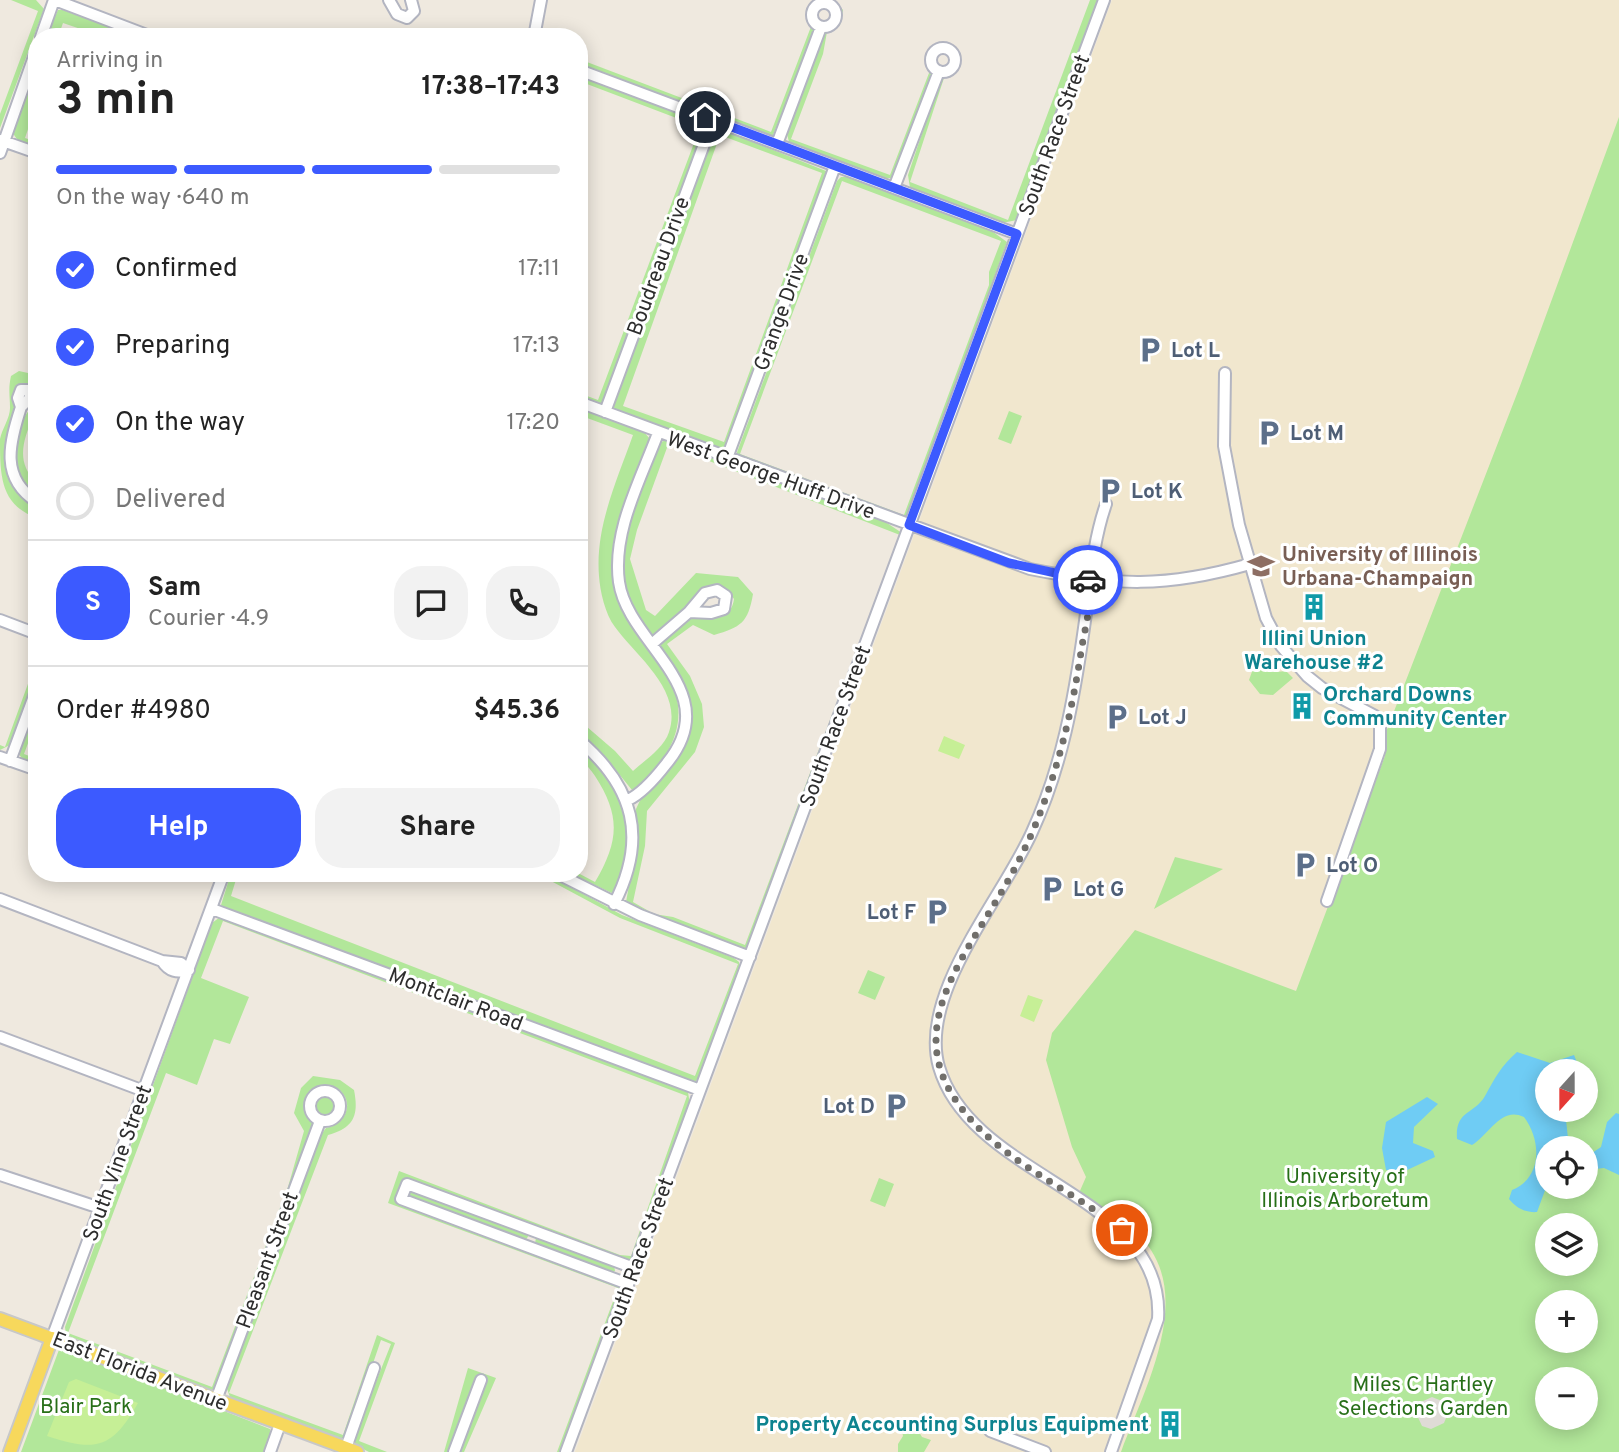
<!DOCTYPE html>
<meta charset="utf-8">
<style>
:root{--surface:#fff;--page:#f2f2f2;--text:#222;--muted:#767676;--line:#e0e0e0;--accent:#3c5aff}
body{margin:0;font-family:Overpass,sans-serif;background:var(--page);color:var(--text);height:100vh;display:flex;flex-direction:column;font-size:26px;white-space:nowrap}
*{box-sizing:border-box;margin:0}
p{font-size:23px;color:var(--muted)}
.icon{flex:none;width:38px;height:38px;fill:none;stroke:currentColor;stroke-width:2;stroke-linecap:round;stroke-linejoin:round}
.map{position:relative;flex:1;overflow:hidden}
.sheet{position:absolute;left:28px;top:28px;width:560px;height:854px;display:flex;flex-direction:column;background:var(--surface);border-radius:28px;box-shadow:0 4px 18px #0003}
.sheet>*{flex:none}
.needle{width:46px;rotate:201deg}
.buttons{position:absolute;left:1535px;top:1059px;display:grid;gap:14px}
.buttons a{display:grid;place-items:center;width:63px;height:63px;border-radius:50%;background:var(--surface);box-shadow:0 4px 18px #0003;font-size:35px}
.pin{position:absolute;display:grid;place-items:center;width:60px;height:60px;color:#fff;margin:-30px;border:4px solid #fff;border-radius:50%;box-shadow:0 2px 7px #0007}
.courier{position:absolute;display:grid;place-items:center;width:70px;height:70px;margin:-35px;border:5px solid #3c5aff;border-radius:50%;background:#fff;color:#222;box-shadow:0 2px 9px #0007}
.headline em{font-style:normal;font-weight:700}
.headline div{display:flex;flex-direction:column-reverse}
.headline{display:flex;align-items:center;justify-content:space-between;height:119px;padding:0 28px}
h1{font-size:46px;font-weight:700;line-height:52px}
.bar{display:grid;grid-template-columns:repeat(4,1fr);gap:10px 7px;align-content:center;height:84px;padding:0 28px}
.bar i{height:9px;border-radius:5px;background:var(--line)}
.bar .selected{background:var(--accent)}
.bar p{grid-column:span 4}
.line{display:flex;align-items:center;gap:18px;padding:0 28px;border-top:2px solid var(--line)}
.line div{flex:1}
.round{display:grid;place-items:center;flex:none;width:74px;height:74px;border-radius:28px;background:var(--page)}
ol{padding:0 28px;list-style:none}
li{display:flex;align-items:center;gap:21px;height:77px}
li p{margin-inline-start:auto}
li .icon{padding:7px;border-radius:50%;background:var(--accent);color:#fff;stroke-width:4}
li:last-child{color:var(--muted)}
li i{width:38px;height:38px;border:4px solid var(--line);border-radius:50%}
.action{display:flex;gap:14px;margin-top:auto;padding:14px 28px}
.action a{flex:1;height:80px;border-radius:28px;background:var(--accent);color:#fff;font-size:28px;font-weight:700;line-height:80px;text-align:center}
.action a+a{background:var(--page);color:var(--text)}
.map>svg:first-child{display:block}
.education{fill:#f1e7ce;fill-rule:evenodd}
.green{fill:#b2e79a;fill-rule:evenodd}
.pitch{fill:#c6ef96}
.plaza{fill:#dfdbd6}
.water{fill:#6fccf4}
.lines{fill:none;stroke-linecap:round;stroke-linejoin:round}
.minor-casing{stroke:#b3b5c1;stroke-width:14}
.major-casing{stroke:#c8c8c8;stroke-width:16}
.minor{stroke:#fff;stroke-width:10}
.major{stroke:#f7d85c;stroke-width:12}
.done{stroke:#716f6b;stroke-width:7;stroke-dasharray:0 12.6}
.route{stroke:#3c5aff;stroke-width:9}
.labels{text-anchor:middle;stroke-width:6;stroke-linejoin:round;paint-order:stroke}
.street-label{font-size:21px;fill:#2d2d2d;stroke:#fff}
.service-label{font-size:21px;font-weight:bold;fill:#4e5e75;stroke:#fff;text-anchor:start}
.education-label{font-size:21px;font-weight:bold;fill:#785e54;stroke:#fff;text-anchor:start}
.culture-label{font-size:21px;font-weight:bold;fill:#0d838f;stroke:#fff}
.park-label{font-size:21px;fill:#276f18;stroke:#fff}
</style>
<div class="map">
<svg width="1619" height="1452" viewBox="0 0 1619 1452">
<rect width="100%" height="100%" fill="#efe9df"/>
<!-- education -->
<path class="education" d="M1112,0H1619V1452H575ZM1547,1071H1586V1110H1547ZM1547,1148H1586V1186H1547ZM1547,1225H1586V1264H1547ZM1547,1302H1586V1340H1547ZM1547,1379H1586V1418H1547Z"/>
<!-- green -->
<path class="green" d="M11,0H36L44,9L0,128V114L38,11Z
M818,0L835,1L843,10L840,25L827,32L823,54L791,139L890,175L929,73V58L935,45C961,36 973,67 944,78L910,182L1008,220L1090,0H1098L1017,220L1002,223L910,188L908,175L940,80C948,70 961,72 960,55L950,45L934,50L931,61L934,72L892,178H881L789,142L787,134L823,32L839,21L838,7C830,0 820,0 813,9L815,32L773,135L767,136L579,64V59L771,132L812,24C807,14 810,7 818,0Z
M58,10H63L135,37H104L63,23L58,37H45Z
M37,60V103L25,138L37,142V149L19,142L12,132Z
M579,76L699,121L705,127L604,402L598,404L579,398V393L598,400L700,127L579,81Z
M1619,117V1452H1121C1145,1387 1201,1287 1133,1230C1116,1216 1097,1205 1079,1193L1086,1177L1072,1147L1046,1060L1052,1033L1135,930L1296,991L1385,756L1386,732L1520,386ZM1547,1071H1586V1110H1547ZM1547,1148H1586V1186H1547ZM1547,1225H1586V1264H1547ZM1547,1302H1586V1340H1547ZM1547,1379H1586V1418H1547Z
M719,131H726L826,171V181L726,448L721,451L615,411L613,407L713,136ZM720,135L822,173L724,442L623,406Z
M841,177H851L989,229L1007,242L908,514L904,517L736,455L837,181ZM842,181L1001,241L989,272V285L904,515L740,454Z
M19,371L37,375V387L28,383L18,389V409L6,449V462L37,506V518C0,505 0,475 0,439C2,429 10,418 10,408C10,396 8,389 11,376Z
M37,406V418L32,419C26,434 19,452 26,468C34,485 37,478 37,499C28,493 20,481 16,472C9,456 19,410 37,406Z
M579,406L642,430L651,440C635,481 609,528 614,573C616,584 626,596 631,606C659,655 700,701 665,756C658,768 646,787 632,790L610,763L579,736V720L615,751L633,771C645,760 664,748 669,732C683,690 636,656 615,627C605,614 600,591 599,576C595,527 617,480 633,435L579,415Z
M1009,411L1022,416L1011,444L998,439Z
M666,440L884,521L902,533L748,948H739L626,902L635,853L636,809L643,794L674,762L689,733L685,690L677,671L663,653L660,644C668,636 678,622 689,618C706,611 730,626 734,599L728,591L721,587L690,605L652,636C595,590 635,506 654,451L659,443ZM668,445L900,535L745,945L673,917L654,914L633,902L645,846L647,811L695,752L704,727L702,704L690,676L667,644L693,625L714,635C741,627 748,623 753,594L738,577L696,573L655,616L646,610L630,559L637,530Z
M37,659V679L10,745L0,750V745L5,747Z
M1260,664L1277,672L1286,671L1293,678L1273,695L1260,694L1249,680L1254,666Z
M37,703V719L24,754L37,759V765L23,760L19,754Z
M579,743C611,773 634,813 628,859C626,870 618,883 614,894L569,873H578L595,882C619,841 621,816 595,776C586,763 579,760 579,743Z
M1175,857L1223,869L1154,909Z
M231,873H238L231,896L695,1076L738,964L620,918L536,873H545L622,915L734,958L739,962L740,971L699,1077L695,1082L690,1081L231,911L221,905Z
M220,917L688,1092L690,1105L633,1259L629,1261L404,1179L396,1200L621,1284L562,1452H557L618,1288L388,1203L399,1171L620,1255L631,1256L687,1096L223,921L201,978L249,997L230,1044L214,1039L197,1085L166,1073L68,1333L212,1387L288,1187L304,1131L294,1113L301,1088L313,1076L340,1080L354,1090C359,1115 354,1128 328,1135L229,1393L343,1435L377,1335L395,1343L359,1441L387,1452H369L355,1445L353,1440L391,1344L381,1340L346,1442L231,1400L226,1386L320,1136L326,1128C349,1123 356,1097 333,1086L316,1088L306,1102L313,1127L217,1390L213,1392L66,1335L65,1327L212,923Z
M868,970L885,977L875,1000L858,993Z
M315 1107a11 11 0 1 1 22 0a11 11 0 1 1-22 0Z
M879,1178L894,1184L885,1207L870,1201Z
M408,1190L527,1233L529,1235L525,1241L408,1197Z
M536,1237L614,1265L615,1271L611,1273L535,1244Z
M60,1347L270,1429L271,1435L265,1452H21Z
M468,1368L496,1378L464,1452H460L483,1387L451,1452H444Z
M906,1421L914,1423L922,1437L931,1440L924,1452H898V1444L903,1436L901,1426Z"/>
<!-- pitch -->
<path class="pitch" d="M944,736L965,745L959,759L938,751Z
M1028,995L1043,1000L1034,1022L1020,1016Z
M76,1379L138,1403C112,1449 96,1452 47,1436L69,1382Z"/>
<!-- plaza -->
<path class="plaza" d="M1432,1397L1442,1401L1448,1413L1444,1423L1431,1429L1422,1426L1416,1413L1419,1403Z"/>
<!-- water -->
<path class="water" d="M1517,1052L1550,1063L1574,1055L1578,1065L1576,1071H1547V1110H1565L1569,1148H1547V1185L1537,1212C1526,1213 1516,1208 1509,1199L1512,1190C1542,1178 1542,1141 1524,1117C1501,1106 1490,1134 1472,1145L1457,1139C1455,1110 1474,1115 1485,1096C1495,1078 1501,1066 1517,1052Z
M1427,1097L1438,1104L1414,1127L1413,1143L1433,1151L1435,1157L1405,1171L1386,1170L1382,1148L1386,1122Z
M1616,1113L1619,1114V1175L1604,1168L1586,1170V1157L1601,1147L1607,1122Z"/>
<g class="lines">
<defs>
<path id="minor" d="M55,0L152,37
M389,0L397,14L407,18L414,11L411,0
M812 15a12 12 0 1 1 24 0a12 12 0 1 1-24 0Z
M41,37L54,0
M534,37L541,0
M931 60a12 12 0 1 1 24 0a12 12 0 1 1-24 0Z
M579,70L1017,234
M0,140L37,153
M777,144L821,27
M0,153L37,48
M894,188L939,71
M1225,373L1224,446L1239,525L1266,618L1281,646L1307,676L1322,688L1375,716L1380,726V749L1327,901
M21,390H28L31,397L21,407L18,398Z
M579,402L1030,569C1115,586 1166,588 1250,564
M21,407C9,444 0,478 37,502
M605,412L713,120
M727,458L835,166
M1106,504C1092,544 1090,587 1084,628C1074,699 1062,767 1032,832C1002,899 918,994 939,1067C972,1180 1166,1194 1158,1319L1111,1452
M717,590L726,596L724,609L711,613L689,612L705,593Z
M0,620L37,634
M653,643L689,612
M579,740C634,787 648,838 614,904
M0,757L37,770
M10,761L37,688
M628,800C643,793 657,776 667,763C727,690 628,645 619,582C612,531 641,479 658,433
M556,873L640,915L750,957
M0,899L162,961L181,963L189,970
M212,909L700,1090
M162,961C169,972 177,973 189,970
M0,1037L144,1091
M310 1106a15 15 0 1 1 30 0a15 15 0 1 1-30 0Z
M0,1175L100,1208
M628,1284L401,1199L407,1184L634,1268
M52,1338L224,873
M216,1400L320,1121
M990,1431L1045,1452
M346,1448L374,1368
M270,1452L280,1424
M454,1452L481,1380
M566,1452L1104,0"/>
<path id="major" d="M0,1319L357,1452
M10,1452L52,1338"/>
</defs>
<!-- minor casing -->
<use href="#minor" class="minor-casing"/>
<!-- major casing -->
<use href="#major" class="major-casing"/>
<!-- minor -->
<use href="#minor" class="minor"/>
<!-- major -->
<use href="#major" class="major"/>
</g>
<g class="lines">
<!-- done -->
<path class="done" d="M1088,580C1094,598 1084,631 1081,652C1072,711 1059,766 1037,821C1024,853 1008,882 990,911C956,968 911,1030 953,1096C992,1158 1067,1186 1122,1230"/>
<!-- route -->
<path class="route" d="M705,117L1017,234L909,525L1009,563L1088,580"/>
</g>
<!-- icons -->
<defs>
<symbol id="parking-bare" viewBox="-9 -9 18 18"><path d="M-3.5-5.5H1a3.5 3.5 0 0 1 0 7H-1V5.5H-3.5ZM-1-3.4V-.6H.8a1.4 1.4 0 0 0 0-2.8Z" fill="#5c6f8a" stroke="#fff" stroke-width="2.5" paint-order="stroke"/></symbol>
<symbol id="university-bare" viewBox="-9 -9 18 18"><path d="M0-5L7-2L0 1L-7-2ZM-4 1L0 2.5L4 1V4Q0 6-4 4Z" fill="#8d6e63" stroke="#fff" stroke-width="2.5" paint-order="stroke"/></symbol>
<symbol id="building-bare" viewBox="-9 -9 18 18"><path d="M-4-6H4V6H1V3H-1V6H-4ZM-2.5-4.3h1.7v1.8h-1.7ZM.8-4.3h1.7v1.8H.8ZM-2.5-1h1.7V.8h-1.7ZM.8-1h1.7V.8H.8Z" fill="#0f9aa8" stroke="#fff" stroke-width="2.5" paint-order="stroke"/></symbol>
</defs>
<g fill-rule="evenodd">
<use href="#parking-bare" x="1131" y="331" width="38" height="38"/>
<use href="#parking-bare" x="1250" y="414" width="38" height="38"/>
<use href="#parking-bare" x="1091" y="472" width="38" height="38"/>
<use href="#university-bare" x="1242" y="547" width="38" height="38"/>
<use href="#building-bare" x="1295" y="588" width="38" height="38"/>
<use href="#building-bare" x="1283" y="687" width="38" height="38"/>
<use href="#parking-bare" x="1098" y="698" width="38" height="38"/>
<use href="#parking-bare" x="1286" y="846" width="38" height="38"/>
<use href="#parking-bare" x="1033" y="870" width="38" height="38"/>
<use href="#parking-bare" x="918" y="893" width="38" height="38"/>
<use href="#parking-bare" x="877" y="1087" width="38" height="38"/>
<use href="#building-bare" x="1151" y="1405" width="38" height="38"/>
</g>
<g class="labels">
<!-- street labels -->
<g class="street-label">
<text transform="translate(1054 135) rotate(-70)" y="7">South Race Street</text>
<text transform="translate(658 266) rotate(-70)" y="7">Boudreau Drive</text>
<text transform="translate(781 312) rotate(-70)" y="7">Grange Drive</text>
<text transform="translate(771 475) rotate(20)" y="7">West George Huff Drive</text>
<text transform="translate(835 726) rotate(-70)" y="7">South Race Street</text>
<text transform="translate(456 999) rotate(21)" y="7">Montclair Road</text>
<text transform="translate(117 1163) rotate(-70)" y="7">South Vine Street</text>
<text transform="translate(638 1258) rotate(-70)" y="7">South Race Street</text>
<text transform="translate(267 1260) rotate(-70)" y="7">Pleasant Street</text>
<text transform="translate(140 1371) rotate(21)" y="7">East Florida Avenue</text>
</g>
<!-- service labels -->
<g class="service-label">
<text x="1171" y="357">Lot L</text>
<text x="1290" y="440">Lot M</text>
<text x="1131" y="498">Lot K</text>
<text x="1138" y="724">Lot J</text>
<text x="1326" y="872">Lot O</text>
<text x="1073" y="896">Lot G</text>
<text x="916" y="919" text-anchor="end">Lot F</text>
<text x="875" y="1113" text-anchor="end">Lot D</text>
</g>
<!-- education labels -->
<g class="education-label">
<text x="1282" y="561">University of Illinois<tspan x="1282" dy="24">Urbana-Champaign</tspan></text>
</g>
<!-- culture labels -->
<g class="culture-label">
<text x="1314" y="645">Illini Union<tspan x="1314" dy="24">Warehouse #2</tspan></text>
<text x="1323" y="701" text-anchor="start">Orchard Downs<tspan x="1323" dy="24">Community Center</tspan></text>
<text x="1149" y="1431" text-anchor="end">Property Accounting Surplus Equipment</text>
</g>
<!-- park labels -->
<g class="park-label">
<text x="1345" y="1183">University of<tspan x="1345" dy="24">Illinois Arboretum</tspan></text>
<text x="1423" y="1391">Miles C Hartley<tspan x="1423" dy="24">Selections Garden</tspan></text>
<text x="86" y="1413">Blair Park</text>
</g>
</g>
</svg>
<div class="buttons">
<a><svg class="needle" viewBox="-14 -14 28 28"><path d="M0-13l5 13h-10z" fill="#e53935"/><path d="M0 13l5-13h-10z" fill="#767676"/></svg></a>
<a><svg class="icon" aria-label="locate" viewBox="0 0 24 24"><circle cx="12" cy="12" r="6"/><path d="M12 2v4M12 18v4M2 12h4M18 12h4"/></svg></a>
<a><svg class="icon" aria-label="layers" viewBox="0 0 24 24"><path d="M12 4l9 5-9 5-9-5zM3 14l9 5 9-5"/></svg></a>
<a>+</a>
<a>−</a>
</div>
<div class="pin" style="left:1122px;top:1230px;background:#ea580c"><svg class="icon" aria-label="bag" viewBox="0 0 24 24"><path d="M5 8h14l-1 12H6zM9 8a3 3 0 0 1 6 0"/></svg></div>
<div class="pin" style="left:705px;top:117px;background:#1f2937"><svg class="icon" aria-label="home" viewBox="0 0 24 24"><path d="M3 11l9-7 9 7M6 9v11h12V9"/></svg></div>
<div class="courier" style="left:1088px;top:580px"><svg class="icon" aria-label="car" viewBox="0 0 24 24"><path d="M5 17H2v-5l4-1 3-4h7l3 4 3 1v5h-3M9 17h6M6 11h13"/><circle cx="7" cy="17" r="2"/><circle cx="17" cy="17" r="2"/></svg></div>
<section class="sheet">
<div class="headline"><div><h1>3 min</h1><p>Arriving in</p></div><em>17:38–17:43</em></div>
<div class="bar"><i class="selected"></i><i class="selected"></i><i class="selected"></i><i></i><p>On the way · 640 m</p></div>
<ol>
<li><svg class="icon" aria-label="check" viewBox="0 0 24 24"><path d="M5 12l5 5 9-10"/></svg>Confirmed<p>17:11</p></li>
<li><svg class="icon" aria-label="check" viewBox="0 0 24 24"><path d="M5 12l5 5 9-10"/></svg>Preparing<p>17:13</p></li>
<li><svg class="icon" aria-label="check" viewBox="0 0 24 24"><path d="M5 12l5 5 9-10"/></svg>On the way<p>17:20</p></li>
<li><i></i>Delivered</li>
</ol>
<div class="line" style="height:126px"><b class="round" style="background:var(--accent);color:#fff">S</b><div><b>Sam</b><p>Courier · 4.9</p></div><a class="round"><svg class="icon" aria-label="chat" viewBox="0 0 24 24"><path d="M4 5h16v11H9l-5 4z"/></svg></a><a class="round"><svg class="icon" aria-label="phone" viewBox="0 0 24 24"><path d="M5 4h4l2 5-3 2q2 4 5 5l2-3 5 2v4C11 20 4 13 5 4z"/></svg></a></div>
<div class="line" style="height:91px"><div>Order #4980</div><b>$45.36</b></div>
<div class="action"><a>Help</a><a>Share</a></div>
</section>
</div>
